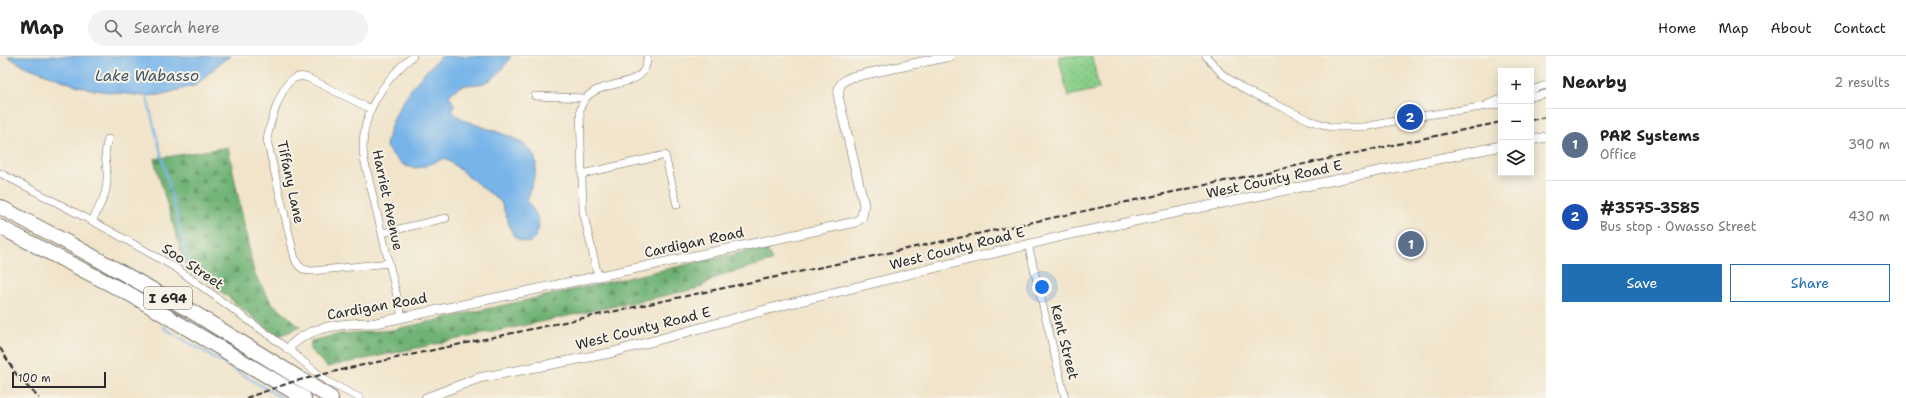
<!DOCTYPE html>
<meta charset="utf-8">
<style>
body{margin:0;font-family:"Shantell Sans",sans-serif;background:#f2f2f2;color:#222}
.controls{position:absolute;right:12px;top:12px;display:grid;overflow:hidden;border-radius:0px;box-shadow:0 2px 10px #0003}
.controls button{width:36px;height:36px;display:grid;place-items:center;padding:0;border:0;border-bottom:1px solid #e0e0e0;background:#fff;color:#222;font:20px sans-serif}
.scale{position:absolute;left:12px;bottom:10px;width:94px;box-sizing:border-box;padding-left:4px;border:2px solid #2b2b2b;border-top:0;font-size:11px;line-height:14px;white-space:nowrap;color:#2b2b2b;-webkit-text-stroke:3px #f7f3e8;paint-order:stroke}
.you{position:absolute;left:1042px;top:231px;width:14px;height:14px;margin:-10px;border:3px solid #fff;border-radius:50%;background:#1a73e8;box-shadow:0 0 0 6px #1a73e833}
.badge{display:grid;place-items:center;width:26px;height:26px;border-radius:50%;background:#1f6fb2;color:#fff;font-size:13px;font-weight:700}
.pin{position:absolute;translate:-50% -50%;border:2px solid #fff;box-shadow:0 1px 4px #0006}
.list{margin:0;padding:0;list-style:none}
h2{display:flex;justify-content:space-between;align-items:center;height:52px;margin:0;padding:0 16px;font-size:17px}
h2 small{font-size:13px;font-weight:400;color:#767676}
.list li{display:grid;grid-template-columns:26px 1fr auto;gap:12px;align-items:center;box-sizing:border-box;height:72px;padding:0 16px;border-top:1px solid #e0e0e0}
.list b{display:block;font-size:15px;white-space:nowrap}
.list p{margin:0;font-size:13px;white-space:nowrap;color:#767676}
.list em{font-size:13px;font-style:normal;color:#767676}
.actions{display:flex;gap:8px;padding:12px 16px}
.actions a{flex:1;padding:9px 0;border:1px solid #1f6fb2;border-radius:0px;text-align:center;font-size:14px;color:#1f6fb2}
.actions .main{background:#1f6fb2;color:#fff}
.icon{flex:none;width:22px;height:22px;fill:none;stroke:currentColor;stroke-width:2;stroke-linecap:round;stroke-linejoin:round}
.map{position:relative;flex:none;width:1546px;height:342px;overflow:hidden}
header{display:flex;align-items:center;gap:24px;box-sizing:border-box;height:56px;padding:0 20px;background:#fff;border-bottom:1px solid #e0e0e0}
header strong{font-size:19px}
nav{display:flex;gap:22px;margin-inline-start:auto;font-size:14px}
.search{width:280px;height:36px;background:#f2f2f2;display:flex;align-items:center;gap:10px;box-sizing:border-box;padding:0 14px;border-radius:22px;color:#767676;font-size:15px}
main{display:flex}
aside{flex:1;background:#fff}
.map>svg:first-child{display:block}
.forest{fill:url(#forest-firs);stroke:#4c6e50}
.park{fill:url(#park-dots);stroke:#5a7d5a}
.water{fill:#76b4e9;stroke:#50708a}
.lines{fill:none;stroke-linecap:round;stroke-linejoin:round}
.stream{stroke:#76b4e9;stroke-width:2}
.minor-casing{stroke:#706c63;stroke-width:8}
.tertiary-casing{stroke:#706c63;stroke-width:10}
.motorway-casing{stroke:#706c63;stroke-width:16}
.minor{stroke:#fff;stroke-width:7}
.tertiary{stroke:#fff;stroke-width:9}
.motorway{stroke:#fff;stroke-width:14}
.rail{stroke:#2b2b2b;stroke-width:2;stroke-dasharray:6 3;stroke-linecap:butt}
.labels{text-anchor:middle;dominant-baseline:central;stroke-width:4;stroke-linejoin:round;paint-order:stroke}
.shield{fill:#f7f3e8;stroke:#686764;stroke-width:1}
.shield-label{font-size:13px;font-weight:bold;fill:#2b2b2b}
.street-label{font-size:14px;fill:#2b2b2b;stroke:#f7f3e8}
.water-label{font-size:15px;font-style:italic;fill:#425464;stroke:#f7f3e8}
</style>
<header>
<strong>Map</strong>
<div class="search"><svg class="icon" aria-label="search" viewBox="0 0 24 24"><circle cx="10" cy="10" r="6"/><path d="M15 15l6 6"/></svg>Search here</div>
<nav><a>Home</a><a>Map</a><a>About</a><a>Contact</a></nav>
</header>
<main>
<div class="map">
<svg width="1546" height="342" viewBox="0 0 1546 342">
<defs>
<pattern id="forest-firs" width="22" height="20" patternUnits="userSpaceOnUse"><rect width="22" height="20" fill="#6eb275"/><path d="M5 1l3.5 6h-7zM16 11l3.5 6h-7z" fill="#5b9160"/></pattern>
<pattern id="park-dots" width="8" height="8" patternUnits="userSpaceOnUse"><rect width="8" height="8" fill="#89cf89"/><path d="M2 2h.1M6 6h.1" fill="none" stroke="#76b276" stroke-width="1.8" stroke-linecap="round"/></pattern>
</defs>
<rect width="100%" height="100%" fill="#f7f3e8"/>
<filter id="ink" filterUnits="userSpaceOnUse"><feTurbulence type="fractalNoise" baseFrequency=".025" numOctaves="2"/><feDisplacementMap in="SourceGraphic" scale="8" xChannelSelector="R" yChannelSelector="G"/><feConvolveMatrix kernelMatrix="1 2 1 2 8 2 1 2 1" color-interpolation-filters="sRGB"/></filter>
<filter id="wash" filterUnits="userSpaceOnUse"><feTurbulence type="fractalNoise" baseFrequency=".012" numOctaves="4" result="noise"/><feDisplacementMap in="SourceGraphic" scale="16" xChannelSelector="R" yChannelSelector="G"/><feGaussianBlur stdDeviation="0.9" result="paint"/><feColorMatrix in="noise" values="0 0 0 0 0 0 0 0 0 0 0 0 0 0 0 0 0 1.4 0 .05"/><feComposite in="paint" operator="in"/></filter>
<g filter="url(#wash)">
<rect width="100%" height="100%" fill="#f1e4ca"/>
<!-- forest -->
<path class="forest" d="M228,91l26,126 17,29 29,25 -22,10 -94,-75 -30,-103z
M766,191l6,14 -50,14 -26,14 -369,78 -17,-17 1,-9 29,-7 52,-4z"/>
<!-- park -->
<path class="park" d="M1060,0h32l7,33 -31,7 -8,-33z"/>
<!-- water -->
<path class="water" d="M7,0h223l-9,6 -25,23 -36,10 -17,1 -49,-6 -19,-5 -53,-20z
M442,0h69c-6,9 -12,20 -23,25 -17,8 -23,-3 -39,15l6,10 -5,2c11,22 83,22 86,55 1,8 -7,30 -9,39 12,13 18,28 2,41l-10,-3 -6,-5 -12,-33 -56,-44c-30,12 -36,18 -59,-11 5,-37 29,-67 56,-91z"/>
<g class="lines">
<!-- stream -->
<path class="stream" d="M146,38l41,163 8,11 -3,7
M165,270l-1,2 118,70"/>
</g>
</g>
<g filter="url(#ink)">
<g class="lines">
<defs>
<path id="minor" d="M1206,0l16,18 23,16 64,30 22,7h33l57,-11 80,-12
M1531,34l15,-5
M535,40l50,2
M1531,41l15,-3
M1488,48l13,-5
M371,53l-63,-31c-5,-2 -10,-2 -15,1 -12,6 -24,47 -26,61l28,119c3,8 8,12 17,12l77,-8
M0,117l107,56 69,39 112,81 40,33 32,16
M582,118l83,-19 12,50
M92,165c7,-14 15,-26 15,-41 1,-18 -5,-22 1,-41
M382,177l64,-15
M1028,188l37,154
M598,220l-15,-65 -3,-101c9,-38 69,-14 67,-54
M402,261l-38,-158c-6,-41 18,-78 49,-103"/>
<path id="tertiary" d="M1531,84l15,-3
M288,293c20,-24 58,-26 88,-26l480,-101 6,-5 2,-12 -25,-105c-2,-12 1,-19 13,-23l98,-21
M426,342l53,-20 131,-25 170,-47 291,-72 430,-88"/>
<path id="motorway" d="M0,151l74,39 117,65 140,87
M0,171l133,69 171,102"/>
</defs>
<!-- minor casing -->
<use href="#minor" class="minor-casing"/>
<!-- tertiary casing -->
<use href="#tertiary" class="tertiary-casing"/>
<!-- motorway casing -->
<use href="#motorway" class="motorway-casing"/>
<!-- minor -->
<use href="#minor" class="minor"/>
<!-- tertiary -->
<use href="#tertiary" class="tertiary"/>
<!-- motorway -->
<use href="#motorway" class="motorway"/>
<!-- rail -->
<path class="rail" d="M1531,64l15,-3
M0,292l18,29 21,21
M246,342l46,-16 57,-14 1152,-246"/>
</g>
</g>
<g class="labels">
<!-- shield labels -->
<rect class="shield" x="144" y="231" width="48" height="22" rx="3"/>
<g class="shield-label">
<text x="168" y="242">I 694</text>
</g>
<!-- street labels -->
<g class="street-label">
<text transform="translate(1274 123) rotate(-12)">West County Road E</text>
<text transform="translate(291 126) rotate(78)">Tiffany Lane</text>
<text transform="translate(388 144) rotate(78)">Harriet Avenue</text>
<text transform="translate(694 186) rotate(-12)">Cardigan Road</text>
<text transform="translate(957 192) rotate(-14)">West County Road E</text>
<text transform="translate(193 210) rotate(34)">Soo Street</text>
<text transform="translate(377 250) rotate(-10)">Cardigan Road</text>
<text transform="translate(643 272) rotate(-14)">West County Road E</text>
<text transform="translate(1065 286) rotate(76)">Kent Street</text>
</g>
<!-- water labels -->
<g class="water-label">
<text x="147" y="20">Lake Wabasso</text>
</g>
</g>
</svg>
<div class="controls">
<button>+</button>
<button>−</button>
<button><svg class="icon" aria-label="layers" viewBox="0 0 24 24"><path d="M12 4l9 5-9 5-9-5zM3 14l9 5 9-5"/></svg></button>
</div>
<div class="scale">100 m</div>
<div class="you"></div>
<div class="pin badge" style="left:1411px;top:188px;background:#5c6f8a">1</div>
<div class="pin badge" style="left:1410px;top:61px;background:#1a4fb4">2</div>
</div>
<aside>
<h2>Nearby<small>2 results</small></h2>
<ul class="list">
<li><span class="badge" style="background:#5c6f8a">1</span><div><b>PAR Systems</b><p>Office</p></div><em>390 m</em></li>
<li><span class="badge" style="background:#1a4fb4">2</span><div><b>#3575-3585</b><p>Bus stop · Owasso Street</p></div><em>430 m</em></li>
</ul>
<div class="actions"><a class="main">Save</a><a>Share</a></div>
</aside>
</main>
